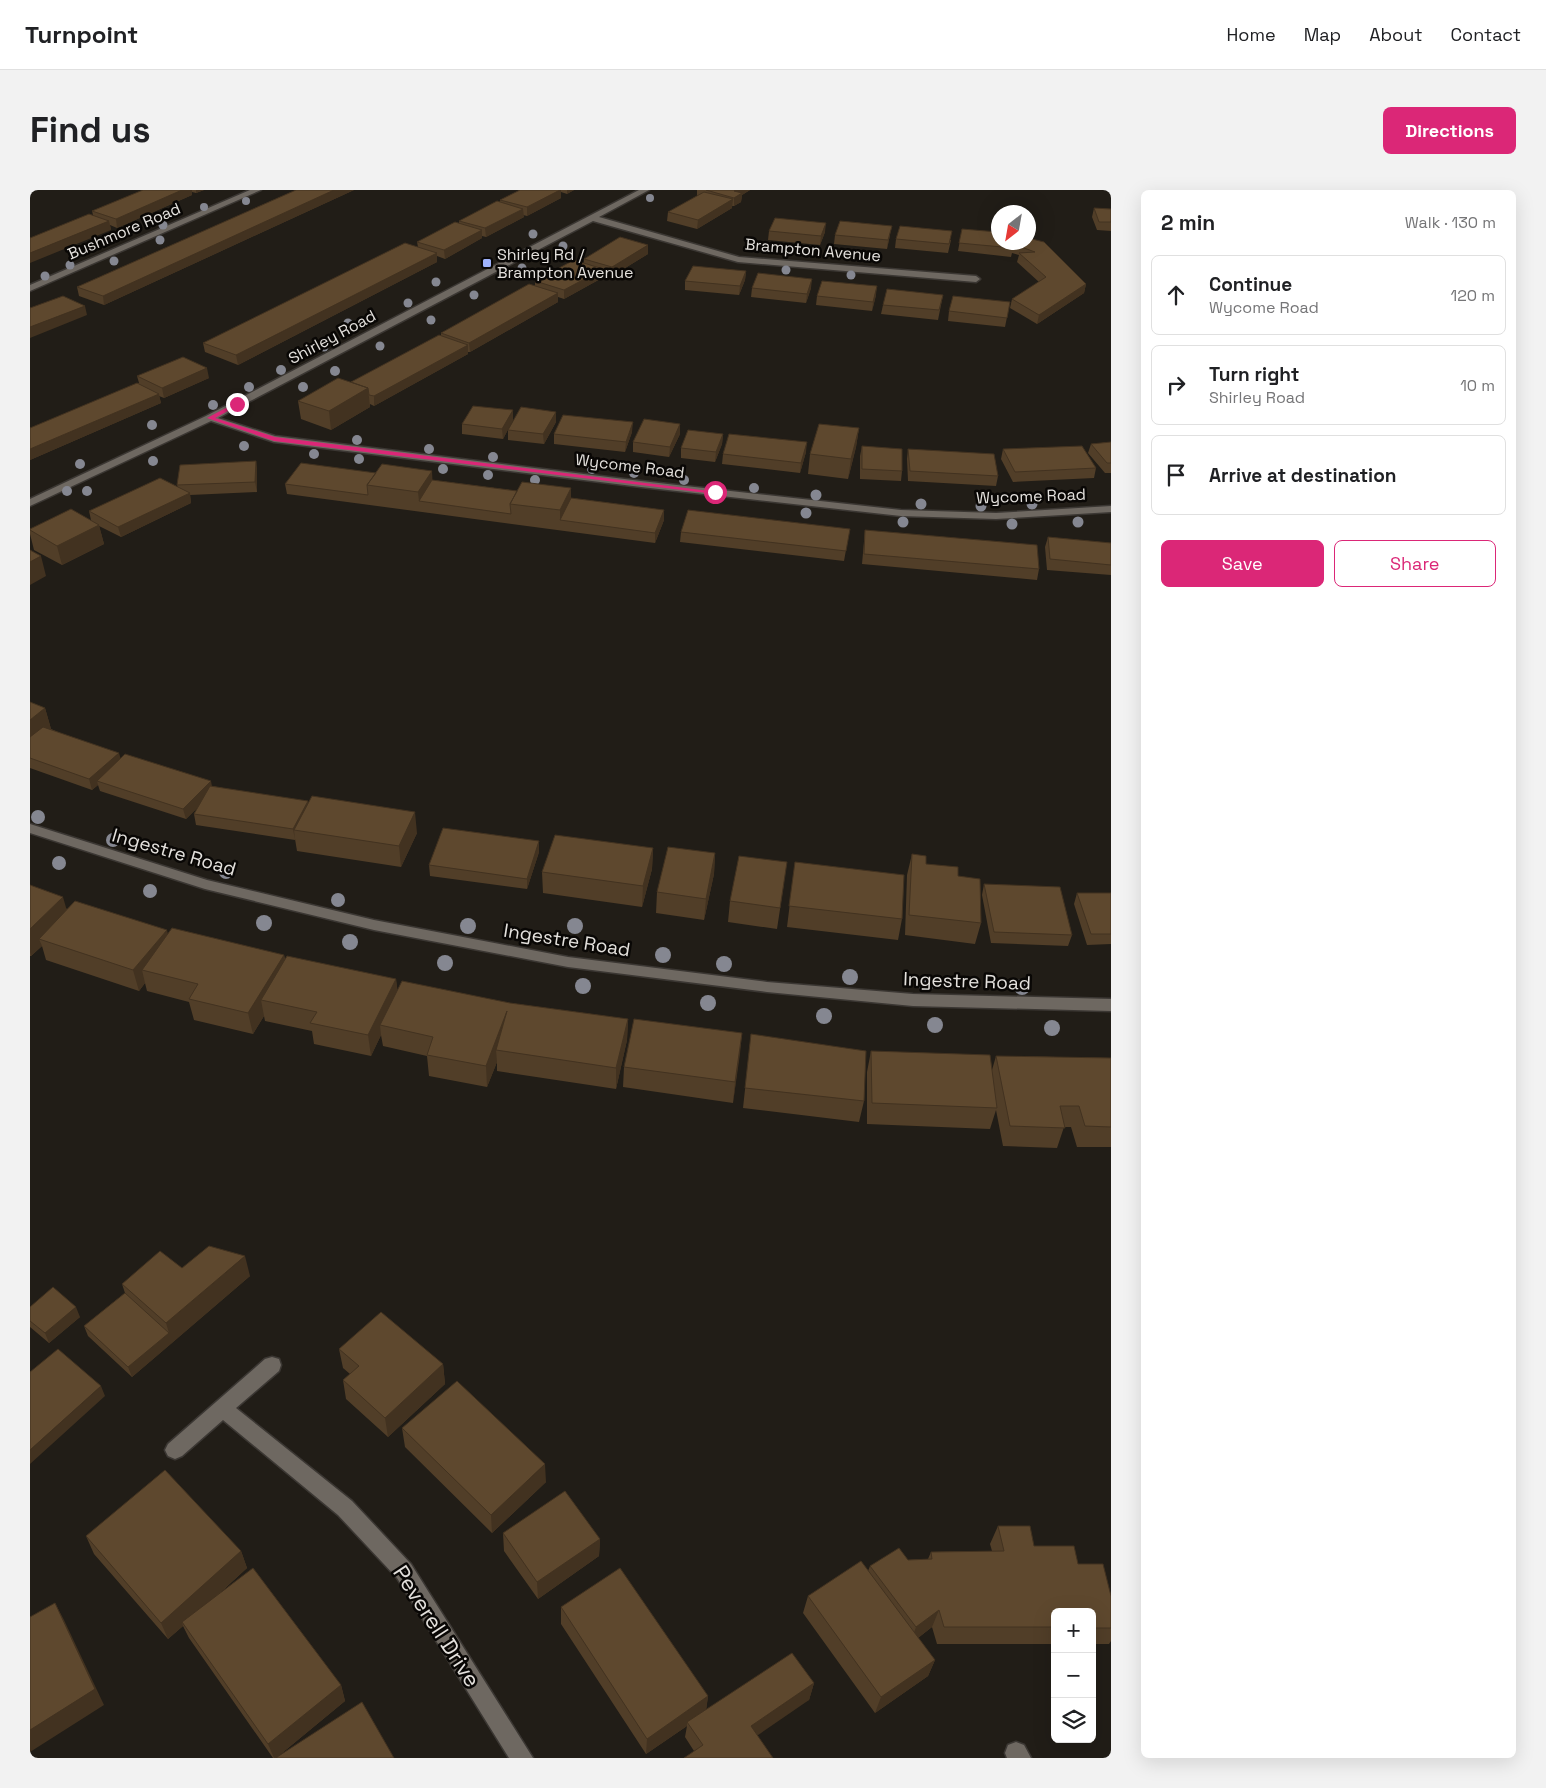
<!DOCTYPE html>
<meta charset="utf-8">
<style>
body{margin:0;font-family:"Space Grotesk",sans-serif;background:#f2f2f2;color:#202124}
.controls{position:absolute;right:15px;bottom:15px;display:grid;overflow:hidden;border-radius:8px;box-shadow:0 5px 20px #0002}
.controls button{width:45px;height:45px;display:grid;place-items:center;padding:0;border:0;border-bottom:1px solid #e0e0e0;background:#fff;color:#202124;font:25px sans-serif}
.compass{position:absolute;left:961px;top:15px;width:45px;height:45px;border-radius:50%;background:#fff;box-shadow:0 5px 20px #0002;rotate:211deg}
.stop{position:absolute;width:15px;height:15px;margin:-11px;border:4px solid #db2777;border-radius:50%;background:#fff}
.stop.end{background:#db2777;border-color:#fff;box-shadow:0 1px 5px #0008}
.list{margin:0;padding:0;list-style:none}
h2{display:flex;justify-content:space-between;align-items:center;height:65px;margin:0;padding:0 20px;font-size:21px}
h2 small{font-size:16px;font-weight:400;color:#757577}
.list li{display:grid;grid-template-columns:32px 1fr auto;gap:15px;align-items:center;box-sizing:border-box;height:80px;margin:0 10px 10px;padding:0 10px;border:1px solid #e0e0e0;border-radius:8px}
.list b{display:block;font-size:19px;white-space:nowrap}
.list p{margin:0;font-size:16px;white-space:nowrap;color:#757577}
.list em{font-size:16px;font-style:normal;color:#757577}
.actions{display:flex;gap:10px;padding:15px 20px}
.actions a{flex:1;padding:11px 0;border:1px solid #db2777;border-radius:8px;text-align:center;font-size:18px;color:#db2777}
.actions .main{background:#db2777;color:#fff}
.icon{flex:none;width:28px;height:28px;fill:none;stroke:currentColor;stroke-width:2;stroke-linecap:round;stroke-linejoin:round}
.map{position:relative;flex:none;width:1081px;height:1568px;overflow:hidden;border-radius:8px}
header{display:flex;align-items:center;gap:30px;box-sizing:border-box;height:70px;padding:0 25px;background:#fff;border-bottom:1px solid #e0e0e0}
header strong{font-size:24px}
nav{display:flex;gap:28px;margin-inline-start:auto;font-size:18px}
.intro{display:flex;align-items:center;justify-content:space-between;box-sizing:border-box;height:120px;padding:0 30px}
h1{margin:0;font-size:35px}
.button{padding:12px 22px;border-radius:8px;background:#db2777;color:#fff;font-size:18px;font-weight:700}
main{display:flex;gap:30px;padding:0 30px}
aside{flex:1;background:#fff;border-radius:8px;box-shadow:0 5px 20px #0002}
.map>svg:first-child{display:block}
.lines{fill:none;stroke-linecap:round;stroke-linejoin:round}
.minor-casing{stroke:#3b3733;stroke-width:3}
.minor{fill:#6e6861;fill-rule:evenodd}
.tree{fill:#858791}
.wall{fill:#513e28}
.shaded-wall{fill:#423220}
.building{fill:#5e482e;stroke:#423220}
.route{fill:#db2777}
.poi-dot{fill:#9fb3fd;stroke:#090705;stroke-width:2}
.labels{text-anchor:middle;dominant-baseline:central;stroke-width:5;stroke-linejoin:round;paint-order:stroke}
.far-street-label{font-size:16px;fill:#e4e1dd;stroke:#090705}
.far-poi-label{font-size:16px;fill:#e4e1dd;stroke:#090705;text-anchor:start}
.street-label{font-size:19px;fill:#e4e1dd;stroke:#090705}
.near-street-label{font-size:22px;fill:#e4e1dd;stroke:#090705}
</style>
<header>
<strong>Turnpoint</strong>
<nav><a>Home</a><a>Map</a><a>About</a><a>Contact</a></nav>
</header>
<div class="intro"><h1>Find us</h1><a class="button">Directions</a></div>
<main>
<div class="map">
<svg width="1081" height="1568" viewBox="0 0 1081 1568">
<rect width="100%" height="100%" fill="#211d17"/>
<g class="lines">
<defs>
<path id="minor" d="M220,0h11l-231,101v-6z
M609,0h10l-50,27 140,40 237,19 4,3 -4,3 -238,-20 -145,-41 -375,197 57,18 366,45 260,29 95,3 115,-7v6l-115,7 -95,-3 -260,-29 -367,-45 -63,-21 -181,85v-7l176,-83z
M0,634l177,56 167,40 194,37 199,25 146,12 198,5v12l-198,-5 -146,-14 -199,-25 -194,-37 -169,-41 -175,-56z
M242,1167l7,2 2,6 -2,6 -43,37 116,93 59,63 122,194h-24l-112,-180 -59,-63 -115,-95 -41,36 -7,3 -7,-3 -3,-6 3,-6 97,-85z
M986,1552l8,3 7,13h-24l-2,-5 3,-8z"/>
</defs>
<!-- minor casing -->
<use href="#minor" class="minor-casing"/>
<!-- minor -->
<use href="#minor" class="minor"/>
</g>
<!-- trees -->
<g class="tree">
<circle cx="620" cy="8" r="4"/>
<circle cx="216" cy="11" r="4"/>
<circle cx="174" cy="17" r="4"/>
<circle cx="133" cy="35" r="4.5"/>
<circle cx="503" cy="44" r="4.5"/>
<circle cx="130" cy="50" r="4.5"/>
<circle cx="533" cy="56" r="4.5"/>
<circle cx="84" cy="71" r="4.5"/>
<circle cx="40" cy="75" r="4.5"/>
<circle cx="492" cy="78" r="4.5"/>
<circle cx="756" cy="80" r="4.5"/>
<circle cx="821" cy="85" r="4.5"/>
<circle cx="15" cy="86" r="4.5"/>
<circle cx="406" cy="92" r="4.5"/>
<circle cx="444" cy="105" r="4.5"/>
<circle cx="378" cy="113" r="4.5"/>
<circle cx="401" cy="130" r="4.5"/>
<circle cx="318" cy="133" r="4.5"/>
<circle cx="350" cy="156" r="4.5"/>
<circle cx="294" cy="157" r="4.5"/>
<circle cx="251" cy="180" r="5"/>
<circle cx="305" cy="181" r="5"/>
<circle cx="219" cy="197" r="5"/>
<circle cx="273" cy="197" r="5"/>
<circle cx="183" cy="215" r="5"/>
<circle cx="122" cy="235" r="5"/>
<circle cx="327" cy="250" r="5"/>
<circle cx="214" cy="256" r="5"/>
<circle cx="399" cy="259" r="5"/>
<circle cx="284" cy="264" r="5"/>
<circle cx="463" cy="267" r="5"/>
<circle cx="329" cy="269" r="5"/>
<circle cx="123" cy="271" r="5"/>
<circle cx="50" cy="274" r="5"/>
<circle cx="413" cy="279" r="5"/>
<circle cx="562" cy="279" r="5"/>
<circle cx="604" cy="283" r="5"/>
<circle cx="458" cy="285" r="5"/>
<circle cx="505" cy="290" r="5"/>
<circle cx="654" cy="290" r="5"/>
<circle cx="724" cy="298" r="5"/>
<circle cx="37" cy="301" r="5"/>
<circle cx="57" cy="301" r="5"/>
<circle cx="786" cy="305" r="5.5"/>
<circle cx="891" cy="314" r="5.5"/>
<circle cx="1002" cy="314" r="5.5"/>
<circle cx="951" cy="316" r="5.5"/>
<circle cx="776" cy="323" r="5.5"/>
<circle cx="873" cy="332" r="5.5"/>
<circle cx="1048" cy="332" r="5.5"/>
<circle cx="982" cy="334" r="5.5"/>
<circle cx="8" cy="627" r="7"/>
<circle cx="83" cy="650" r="7"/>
<circle cx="29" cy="673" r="7"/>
<circle cx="196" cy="682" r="7"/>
<circle cx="120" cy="701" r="7"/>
<circle cx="308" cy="710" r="7"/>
<circle cx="234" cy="733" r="8"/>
<circle cx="438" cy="736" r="8"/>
<circle cx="545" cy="736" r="8"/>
<circle cx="320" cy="752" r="8"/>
<circle cx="633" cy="765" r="8"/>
<circle cx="415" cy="773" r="8"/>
<circle cx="694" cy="774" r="8"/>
<circle cx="820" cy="787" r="8"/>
<circle cx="896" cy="794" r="8"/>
<circle cx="553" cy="796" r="8"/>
<circle cx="992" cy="797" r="8"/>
<circle cx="678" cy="813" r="8"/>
<circle cx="794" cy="826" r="8"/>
<circle cx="905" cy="835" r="8"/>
<circle cx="1022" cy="838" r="8"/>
</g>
<!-- wall -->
<path class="wall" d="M113,0h61l-8,3 -4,-1v3l-75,33 -7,-3 1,5 -18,-15 -1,-4z
M266,0h58l-250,115 -25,-9 -2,-9z
M490,0h54l-7,4 -6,-2v6l-34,18 -4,-1 1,2 -38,20 -4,-1v2l-37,21 -8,-3v6l-199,103 -33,-13 -2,-9 215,-96 -1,-5 42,-19v-2l41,-19v-2z
M667,0h53l-8,5 -1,7 -7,4h-2v2l-35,21 -30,-8 1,-9 29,-16z
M1064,18l17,1v22l-14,-1 -5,-13z
M932,39l66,13 58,42 -2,9 -47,31 -27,-16 2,-9 27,-17 -22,-20 2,-7 -7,-2 -1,4 -53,-6z
M739,41l56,1 -5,13 -52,-5z
M805,45h55l-3,14 -53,-5z
M866,49l55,1 -3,13 -53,-5z
M618,64l-36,22 -9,-3 -1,5 -38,21 -6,-2v5l-88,50h-2v2l-94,52 -4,-2v3l-39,23 -30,-11 -3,-18 53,-19 90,-47v-2l94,-47v-5l49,-18v-4z
M716,81l-1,9 -6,15 -54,-5v-9z
M722,98h59l-5,15 -55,-6z
M846,105l-4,16 -56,-6 1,-9z
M913,105l-5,25 -57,-6 2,-9z
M980,112l-5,25 -57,-6 1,-10z
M107,186l72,2 -45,20 -5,-2 2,7 -131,57v-32l109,-45z
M483,230l-10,19 -41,-5v-10z
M526,232l-12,22 -36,-4v-10z
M829,238l-3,19 -8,32 -40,-5 2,-20z
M602,242l-7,20 -71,-8v-10z
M650,244l-11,23 -36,-5v-10z
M693,244l-1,10 -7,18 -34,-4v-10z
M1081,252v31h-6l-17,-20 3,-9z
M832,256l40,25 -1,10 -41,-2v-23z
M878,259l90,27 -2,10 -88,-5 -1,-22z
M973,259l93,19 -2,10 -81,4 -12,-23z
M776,262l-6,21 -78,-9 1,-10z
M226,271l1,10v21l-67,3 1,8 -70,34 -22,-11 5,18 -42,21 -28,-15 -4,-16v-5l61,-9 -2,-9 89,-24 -1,-2z
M402,281v9l85,11 54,-3v10l93,12v10l-9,23 -368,-49 -2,-10 91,-11z
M835,340l174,39 -2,11 -175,-16z
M651,342l167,7 -4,22 -164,-19z
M1018,347l63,6v32l-64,-5 -2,-23z
M0,512l15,6 6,21 69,30 92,27 97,17 108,30 -16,34 -104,-16 -2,-12v1l-99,-15 -2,-11 4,-7 -12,12 -86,-28 -2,-6 -6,5 -62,-22z
M623,658l-1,21 -10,38 -99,-14 -1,-21z
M509,662l-12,37 -97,-13 -1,-11z
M685,663l-1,21 -10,46 -48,-7 1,-21z
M882,664l14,10 32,12 23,47 -6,21 -70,-9 2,-60z
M765,672l107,57 -4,21 -111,-13z
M754,693l-7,46 -49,-7 2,-21z
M954,694l88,51 -4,11 -77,-3 -9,-48z
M0,695l37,24 101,25 116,21 1,4 111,20 1,11 113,13 118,16 -1,21 -11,49 -119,-18v-9l-10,25 -58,-11 -2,-20 -44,-10 -2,-11 -10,21 -57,-12 -2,-13 -47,-10 -1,-5 -11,18 -59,-14 -5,-18 -42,-11 -2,-8 -6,8 -93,-31 -4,-14 -11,10h-1z
M1047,703h34v51l-24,1 -13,-41z
M712,843l-9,70 -110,-16 1,-20z
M721,844l113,67 -5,21 -116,-14z
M841,861l121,19 4,-14 115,2v89h-34l-6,-20h-7l-7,21 -54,-2 -7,-36 -6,19 -123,-5v-52z
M152,1078l68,8 -118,101 -44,-41 -4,-10 41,-33 -3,-9z
M0,1117l50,10 -31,26 -19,-16z
M309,1159l104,15 2,20 -57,53 -42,-38 -3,-19 7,-6 -7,-6z
M372,1238l144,54 -54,51 -87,-86z
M968,1336l36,20 44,18 33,32v45l-2,3h-17v-32h-37v32h-118l-5,-17 -14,11 17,22 -7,16 -53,37 -72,-100 5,-17 60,-25 2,-5 38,-6 20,-1 3,-7 61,-1 -2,-7z
M473,1343l97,6 -1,17 -61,43 -34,-48z
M56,1346l155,15 6,17 -26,24 120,93 4,16 -69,57h-3l-84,-120 -6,-12 -15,13 -74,-85z
M531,1417l147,89 -2,14 108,-27 -5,17 -115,51 -9,-14 2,-11 -41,28 -85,-130z"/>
<!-- shaded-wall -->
<path class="shaded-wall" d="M152,0h10v5l-75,33 -1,-9z
M166,0h8l-8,3z
M304,0h20l-250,115 -1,-9z
M530,0h1v8l-34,18v-9z
M537,0h7l-7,4z
M706,0h14l-8,5 -1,7 -7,4v-15z
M703,9l-1,9 -35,21 1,-9z
M493,19l1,8 -38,20 -1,-9z
M79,31l2,9 -81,33v-10z
M796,33l-1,9 -5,13 1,-9z
M862,36l-2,9 -3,14 1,-9z
M452,40v8l-37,21 -1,-9z
M618,55v9l-36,22v-9z
M407,63v9l-199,103 -2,-10z
M573,79l-1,9 -38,21v-9z
M716,81l-1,9 -6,15 1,-9z
M782,89l-1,9 -5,15 1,-9z
M1056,94l-2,9 -47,31 2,-9z
M847,96l-1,9 -4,16 1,-9z
M528,103v9l-88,50 -1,-9z
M55,116l2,9 -57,23v-11z
M438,155v9l-94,52v-10z
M177,178l2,10 -45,20 -2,-10z
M338,198l2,19 -39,23 -2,-19z
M129,204l2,9 -131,57v-11z
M483,220v10l-10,19 -1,-10z
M526,222v10l-12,22 -1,-10z
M603,232l-1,10 -7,20 1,-10z
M650,234v10l-11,23 1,-10z
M829,238l-3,19 -8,32 3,-20z
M693,244l-1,10 -7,18 1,-10z
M777,252l-1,10 -6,21 1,-10z
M226,271l1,10v21l-2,-10z
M402,281l1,19 -14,11 -1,-9z
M541,298v20l-11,12v-10z
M160,303l1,10 -70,34 -3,-10z
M634,320v10l-9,23v-10z
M69,335l5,19 -42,21 -5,-19z
M11,366l5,20 -16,9v-23z
M15,518l6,21 -21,16v-25z
M89,563l3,10 -25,18 1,4 -6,5 -3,-11z
M181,591l2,11 -27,27 -3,-10z
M278,611l2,11 -16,18 1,10 -2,-11z
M385,622l2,21 -16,34 -2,-21z
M509,651v11l-12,37v-10z
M623,658l-1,21 -10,38 1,-21z
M685,663l-1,21 -10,46 2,-21z
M33,707l6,21 -30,21 3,7 -11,10 -1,-4v-23z
M137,740l5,21 -30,19 3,13 -6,8 -6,-21z
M254,765l4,21 -27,24 3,16 -11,18 -5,-21z
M366,789l3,21 -19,25 1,10 -10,21 -3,-21z
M477,821l-11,39 1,12 -10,25 -1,-21z
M598,829l-1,21 -11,49v-21z
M712,843l-2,21 -7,49 2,-21z
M215,1066l5,20 -78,67 -6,-20z
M46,1117l4,10 -31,26 -4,-10z
M139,1143l3,10 -40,34 -4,-10z
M413,1174l2,20 -57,53 -3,-19z
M71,1196l4,10 -75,68v-14z
M515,1274l1,18 -54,51 -1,-18z
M570,1349l-1,17 -61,43 -1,-17z
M211,1361l6,17 -63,57 -2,-3 1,4 -15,13 -7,-16z
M25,1413l9,17 40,85 -74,47v-22z
M909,1420l-7,17 -22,17 6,-17z
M905,1470l-7,16 -53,37 6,-16z
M784,1493l-5,17 -61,42 3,-16z
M311,1495l4,16 -69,57h-2l-6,-14z
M678,1506l-2,16 -19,10v4l-41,28 1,-15z"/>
<!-- building -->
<path class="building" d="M113,0h39l-66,29 -24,-8z
M266,0h38l-231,106 -26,-9z
M490,0h40l-33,17 -27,-7z
M676,0h30l-2,1 8,2 -8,5z
M674,2l29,7 -35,21 -30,-8z
M467,11l26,8 -38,19 -26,-7z
M1064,18l17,1v13h-12z
M59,24l20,7 -79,32v-15z
M745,28l51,5 -5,13 -52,-5z
M810,31l52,5 -4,14 -53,-5z
M425,32l27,8 -38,20 -27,-8z
M870,36l52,5 -3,13 -53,-5z
M932,39l36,3v10h30v-4l16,4 42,42 -47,31 -27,-16 34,-22 -27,-24 16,-1 -22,-8v4l-54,-5z
M590,47l28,8 -36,22 -28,-8z
M375,53l32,10 -201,102 -33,-12z
M544,70l29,9 -39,21 -29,-9z
M663,76l53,5 -6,15 -55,-5z
M728,83l54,6 -5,15 -55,-6z
M792,91l55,5 -4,16 -56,-6z
M499,94l29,9 -89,50 -28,-10z
M857,99l56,6 -4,15 -56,-5z
M33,106l22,10 -55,21v-19z
M923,106l57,6 -3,16 -58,-7z
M409,145l29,10 -94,51 -5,-1 -1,-7 -17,-6z
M153,167l24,11 -45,20 -25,-12z
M308,188l30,10 -39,23 -31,-10z
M107,193l22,11 -129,55v-21z
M443,216l40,4 -11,19 -40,-5z
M491,217l35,5 -13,22 -35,-4z
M533,225l70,7 -7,20 -72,-8z
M614,229l36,5 -10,23 -37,-5z
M789,234l40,4 -8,31 -41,-5z
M658,240l35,4 -7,18 -35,-4z
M699,244l78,8 -6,21 -78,-9z
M1081,252v21h-4l-16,-19z
M832,256l40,3v22l-40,-2z
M1052,256l14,22 -81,4 -12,-23z
M878,259l86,5 4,22 -88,-5z
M226,271l-1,21 -78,3 3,-20z
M271,273l75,10 -9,12 1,10 -83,-11z
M352,274l50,7 -14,21 -51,-7z
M130,288l30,15 -72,34 -29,-16z
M402,290l85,11 -7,13 1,10 -92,-13z
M492,292l49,6 -11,22 -50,-6z
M541,308l93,12 -9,23 -95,-13z
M41,319l28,16 -42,21 -27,-16v-1z
M658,320l162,19 -4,22 -165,-19z
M835,340l172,15 2,24 -175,-15z
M1018,347l63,6v22l-61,-6z
M0,360l11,6 -11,6z
M0,512l15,6 -15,12z
M13,537l76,26 -30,26 -59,-21v-21z
M95,564l86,27 -28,28 -86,-28z
M180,596l98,15 -15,28 -99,-15z
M282,606l103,16 -16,34 -105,-16z
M413,638l96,13 -12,38 -98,-14z
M525,645l98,13 -10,38 -101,-14z
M638,657l47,6 -9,46 -49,-7z
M882,664l14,2v8l32,3v9l22,3 1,44 -72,-8z
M709,666l48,6 -7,46 -50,-7z
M765,672l109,13 -2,44 -113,-13z
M954,694l76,3 12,48 -78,-3z
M0,695l33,12 -33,32z
M1047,703h34v41h-20z
M45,711l92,29 -34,40 -94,-31z
M142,738l112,27 -36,58 -59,-14 9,-15 -56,-14z
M257,766l109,23 -28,56 -58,-12 7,-11 -56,-12z
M372,791l108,22 118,16 -12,49 -120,-18 11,-39 -21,55 -59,-11 6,-18 -53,-12z
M604,829l108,14 -7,49 -111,-15z
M721,844l115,17 -2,50 -119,-13z
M841,861l119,4 7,53 -125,-5z
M966,866l115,2v69l-26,-1 -6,-20h-19l5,22 -55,-2z
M179,1056l36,10 -79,67 -44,-39 38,-33 22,17z
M23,1097l23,20 -31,26 -15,-12v-14z
M95,1103l44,40 -41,34 -44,-41z
M351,1122l62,52 -58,54 -42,-38 16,-14 -20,-17z
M28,1159l43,37 -71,64v-78z
M427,1191l88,83 -54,51 -89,-87z
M135,1280l76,81 -80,72 -75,-87z
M535,1301l35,48 -63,43 -34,-49z
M968,1336h32l4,20h40l4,18h25l8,32v32h-19v-16h-37v15h-111l-5,-17 -23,17 -46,-61 29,-18 9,12 24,-1 -1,-7 73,-1z
M831,1371l74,99 -54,37 -73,-101z
M223,1378l88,117 -73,59 -86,-122z
M590,1378l88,128 -61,43 -86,-132z
M25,1413l40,86 -65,41v-113z
M762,1463l22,30 -63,43 22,32h-89l19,-13 -16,-23z
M332,1512l32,56h-117v-1z"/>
<!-- route -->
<path class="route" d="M207,212l2,3 -24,13 60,19 443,55 -3,2 -441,-53 -67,-23z"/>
<!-- markers -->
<rect class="poi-dot" x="452" y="68" width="10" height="10" rx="2.5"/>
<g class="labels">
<!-- far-street labels -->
<g class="far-street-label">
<text transform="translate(94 41) rotate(-23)">Bushmore Road</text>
<text transform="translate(783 60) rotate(5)">Brampton Avenue</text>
<text transform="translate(302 147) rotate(-28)">Shirley Road</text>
<text transform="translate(600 276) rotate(7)">Wycome Road</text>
<text transform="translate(1001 306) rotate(-2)">Wycome Road</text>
</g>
<!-- far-poi labels -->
<g class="far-poi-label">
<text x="467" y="64">Shirley Rd /<tspan x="467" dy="18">Brampton Avenue</tspan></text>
</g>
<!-- street labels -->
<g class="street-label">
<text transform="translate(144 662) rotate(16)">Ingestre Road</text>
<text transform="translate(537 750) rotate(9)">Ingestre Road</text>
<text transform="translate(937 791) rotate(2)">Ingestre Road</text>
</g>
<!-- near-street labels -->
<g class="near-street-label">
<text transform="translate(407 1436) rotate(57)">Peverell Drive</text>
</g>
</g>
</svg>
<div class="controls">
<button>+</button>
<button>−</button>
<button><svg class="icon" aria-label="layers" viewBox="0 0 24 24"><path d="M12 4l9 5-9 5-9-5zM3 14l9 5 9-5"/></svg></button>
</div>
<svg class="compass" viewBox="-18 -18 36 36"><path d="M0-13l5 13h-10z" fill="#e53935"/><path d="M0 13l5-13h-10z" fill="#757577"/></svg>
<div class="stop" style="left:685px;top:302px"></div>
<div class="stop end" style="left:207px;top:214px"></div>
</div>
<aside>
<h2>2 min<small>Walk · 130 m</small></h2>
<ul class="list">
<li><svg class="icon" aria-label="ahead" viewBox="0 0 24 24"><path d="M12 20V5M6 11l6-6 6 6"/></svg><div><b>Continue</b><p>Wycome Road</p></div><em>120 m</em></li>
<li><svg class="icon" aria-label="right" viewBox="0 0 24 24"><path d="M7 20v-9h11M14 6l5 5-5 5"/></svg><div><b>Turn right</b><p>Shirley Road</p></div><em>10 m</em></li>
<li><svg class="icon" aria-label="arrive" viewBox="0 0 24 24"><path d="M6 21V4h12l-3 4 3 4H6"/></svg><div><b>Arrive at destination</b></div></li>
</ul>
<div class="actions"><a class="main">Save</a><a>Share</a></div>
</aside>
</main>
